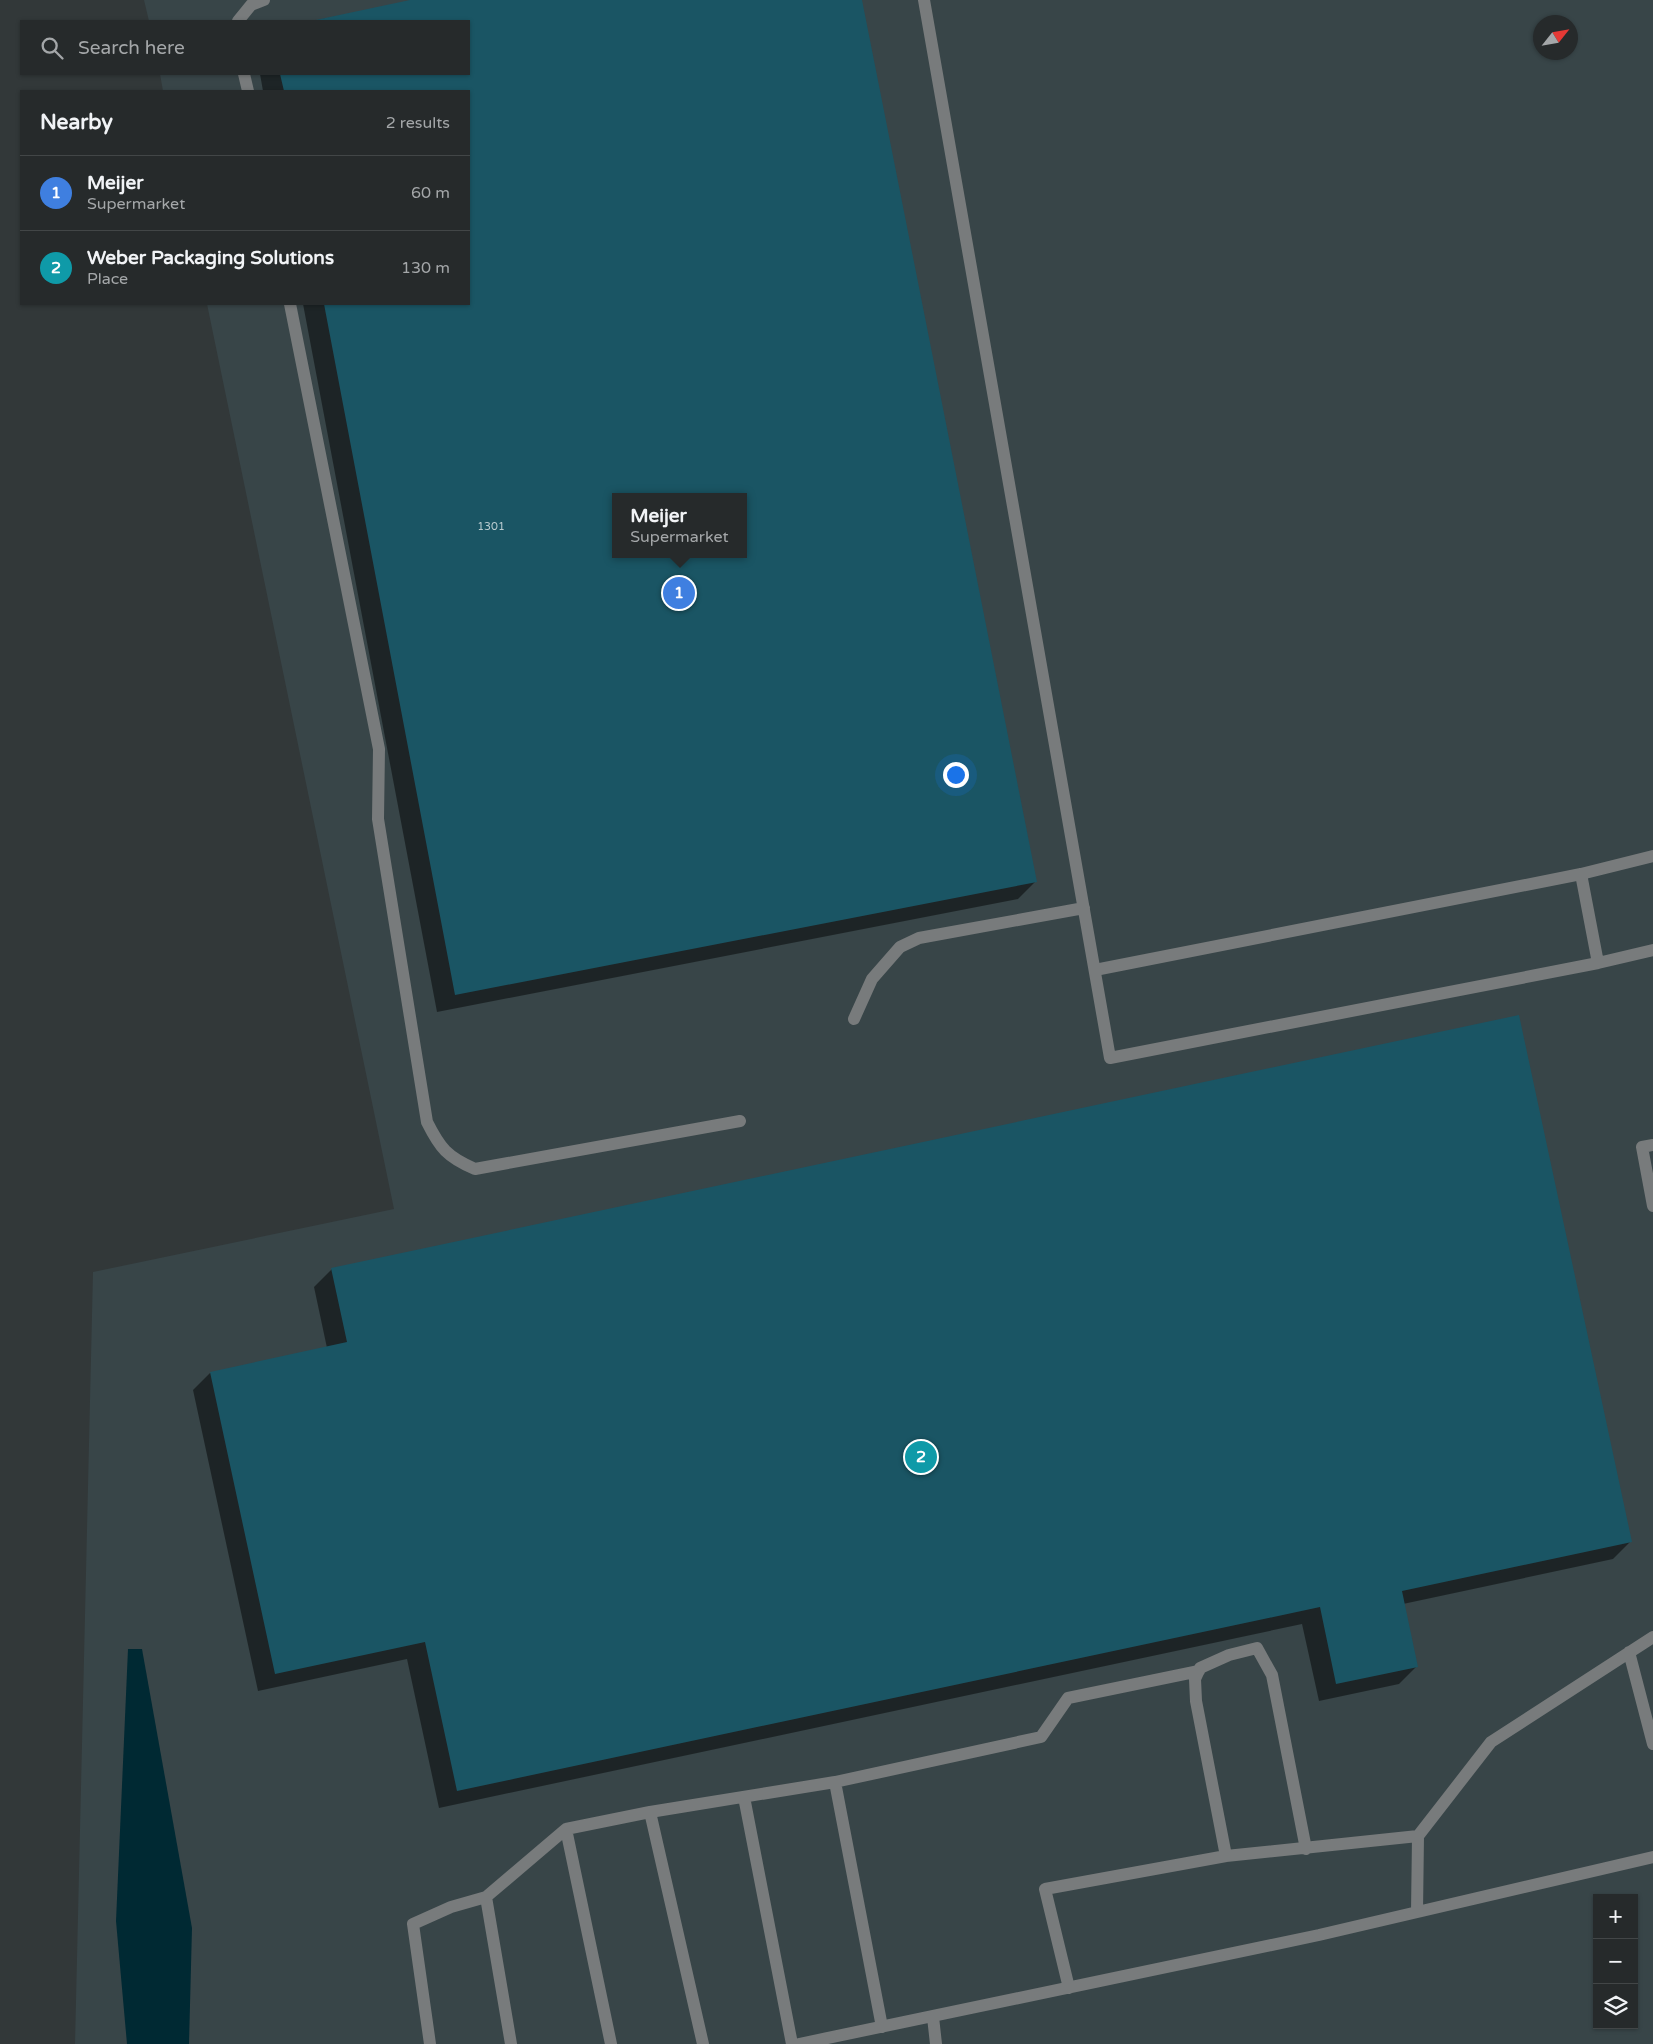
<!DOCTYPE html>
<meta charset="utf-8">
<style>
body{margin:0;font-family:"Varela Round",sans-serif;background:#323637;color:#f1f3f6}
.controls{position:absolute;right:15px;bottom:15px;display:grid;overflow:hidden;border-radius:0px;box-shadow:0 1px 4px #0004}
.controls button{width:45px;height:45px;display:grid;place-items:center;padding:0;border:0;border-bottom:1px solid #424647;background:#262a2b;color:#f1f3f6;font:25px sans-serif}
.compass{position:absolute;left:1533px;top:15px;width:45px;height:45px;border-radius:50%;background:#262a2b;box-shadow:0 1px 4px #0004;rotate:59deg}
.you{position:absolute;left:955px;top:774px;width:18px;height:18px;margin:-12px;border:4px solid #fff;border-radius:50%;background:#1a73e8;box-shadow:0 0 0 8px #1a73e833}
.badge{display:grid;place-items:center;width:32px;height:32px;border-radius:50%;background:#8abfa5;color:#fff;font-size:16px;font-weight:700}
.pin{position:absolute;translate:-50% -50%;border:2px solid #fff;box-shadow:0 1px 5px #0006}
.popup{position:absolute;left:612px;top:493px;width:135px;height:65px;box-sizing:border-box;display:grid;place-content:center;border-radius:0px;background:#262a2b;filter:drop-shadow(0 1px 4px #0005);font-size:16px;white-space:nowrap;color:#a4a7a9}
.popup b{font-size:19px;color:#f1f3f6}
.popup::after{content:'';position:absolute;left:50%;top:100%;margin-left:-10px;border:10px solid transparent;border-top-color:#262a2b}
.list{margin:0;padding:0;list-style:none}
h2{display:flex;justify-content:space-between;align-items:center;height:65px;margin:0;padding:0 20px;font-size:21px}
h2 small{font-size:16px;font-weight:400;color:#a4a7a9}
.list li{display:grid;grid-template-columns:32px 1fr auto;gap:15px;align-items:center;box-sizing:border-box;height:75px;padding:0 20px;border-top:1px solid #424647}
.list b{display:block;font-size:19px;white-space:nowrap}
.list p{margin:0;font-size:16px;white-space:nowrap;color:#a4a7a9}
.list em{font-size:16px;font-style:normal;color:#a4a7a9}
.icon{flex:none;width:28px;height:28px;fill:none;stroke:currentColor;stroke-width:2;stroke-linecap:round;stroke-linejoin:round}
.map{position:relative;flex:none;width:1653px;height:2044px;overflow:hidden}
.search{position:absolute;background:#262a2b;box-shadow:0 1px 4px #0004;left:20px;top:20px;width:450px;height:55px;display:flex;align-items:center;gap:12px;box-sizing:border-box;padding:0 18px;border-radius:0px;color:#a4a7a9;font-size:19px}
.panel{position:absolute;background:#262a2b;box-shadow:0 1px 4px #0004;left:20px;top:90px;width:450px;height:215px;border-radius:0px}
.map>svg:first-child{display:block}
.built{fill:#384548;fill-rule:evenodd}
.water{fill:#002933}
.shadow{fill:#0007;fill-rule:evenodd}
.building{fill:#1a5564;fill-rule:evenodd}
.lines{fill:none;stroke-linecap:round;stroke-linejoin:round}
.minor{stroke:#787b7c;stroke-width:12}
.labels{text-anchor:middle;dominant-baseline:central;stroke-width:4;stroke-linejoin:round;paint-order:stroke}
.number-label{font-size:11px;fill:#baccd0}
</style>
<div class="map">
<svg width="1653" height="2044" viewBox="0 0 1653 2044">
<rect width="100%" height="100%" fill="#323839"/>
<!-- built -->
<path class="built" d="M144,0h1509v2044h-1578l18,-772 301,-63 -187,-905h262v-213h-306l-3,-17h309v-53h-320zM1540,22h30v30h-30zM615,497h128v57h-128zM1597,1898h37v127h-37z"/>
<!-- water -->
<path class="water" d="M128,1649h14l50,279 -3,116h-62l-11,-123z"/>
<!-- shadow -->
<path class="shadow" d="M416,0h445l175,881 -18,18 -581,113 -134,-708h166v-213h-206l-3,-17h209v-53h-156zM615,497h128v57h-128z
M332,1269l1299,272 -18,18 -210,45 14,62 -18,18 -80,17 -17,-77 -863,184 -32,-149 -149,32 -65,-301 17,-17 117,-25 -13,-61z"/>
<!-- building -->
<path class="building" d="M410,0h452l175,882 -582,113 -131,-691h145v-213h-185l-4,-17h189v-53h-158zM615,497h128v57h-128z
M1519,1015l113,527 -230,49 16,76 -82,17 -16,-77 -863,184 -32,-149 -150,32 -65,-302 137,-30 -16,-74z"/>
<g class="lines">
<!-- minor -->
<path class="minor" d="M924,0l186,1058 488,-95 55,-13
M238,21l13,-16 13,-5
M244,74l4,17
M290,304l89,445 -1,70 49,303c13,26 20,35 48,47l265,-48
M1581,874l17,89
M1095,970l486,-96 72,-18
M854,1019l18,-40 28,-32 19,-9 165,-30
M1653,1145l-11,2 11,59
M1629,1652l24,92
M835,1782l47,245
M744,1797l48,247
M650,1812l53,232
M1226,1856l-30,-155 -1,-22 5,-11 29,-13 28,-7 15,27 34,174
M486,1897l80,-68
M1417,1912l1,-76 73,-94 162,-105
M1069,1988l-24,-99 181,-33 192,-20
M933,2017l3,27
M430,2044l-17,-120 38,-17 35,-10 25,147
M611,2044l-45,-215 84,-17 185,-30 206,-45 27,-39 131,-27
M799,2044l520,-109 334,-78"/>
</g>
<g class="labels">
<!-- number labels -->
<g class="number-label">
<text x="491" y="526">1301</text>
</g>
</g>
</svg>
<div class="controls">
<button>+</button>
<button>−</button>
<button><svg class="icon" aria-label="layers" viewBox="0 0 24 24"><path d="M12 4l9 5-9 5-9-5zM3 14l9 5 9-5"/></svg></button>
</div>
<svg class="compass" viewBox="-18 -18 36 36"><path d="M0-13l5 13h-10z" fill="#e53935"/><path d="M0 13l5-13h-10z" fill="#a4a7a9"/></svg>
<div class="you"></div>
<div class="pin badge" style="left:679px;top:593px;background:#3f7fe0">1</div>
<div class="popup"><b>Meijer</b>Supermarket</div>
<div class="pin badge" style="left:921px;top:1457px;background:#0f9aa8">2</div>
<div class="search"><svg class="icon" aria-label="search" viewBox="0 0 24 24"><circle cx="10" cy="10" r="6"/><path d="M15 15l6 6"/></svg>Search here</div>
<section class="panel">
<h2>Nearby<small>2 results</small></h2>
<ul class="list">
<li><span class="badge" style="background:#3f7fe0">1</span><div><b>Meijer</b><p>Supermarket</p></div><em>60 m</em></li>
<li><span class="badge" style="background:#0f9aa8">2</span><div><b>Weber Packaging Solutions</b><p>Place</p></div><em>130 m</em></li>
</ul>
</section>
</div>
